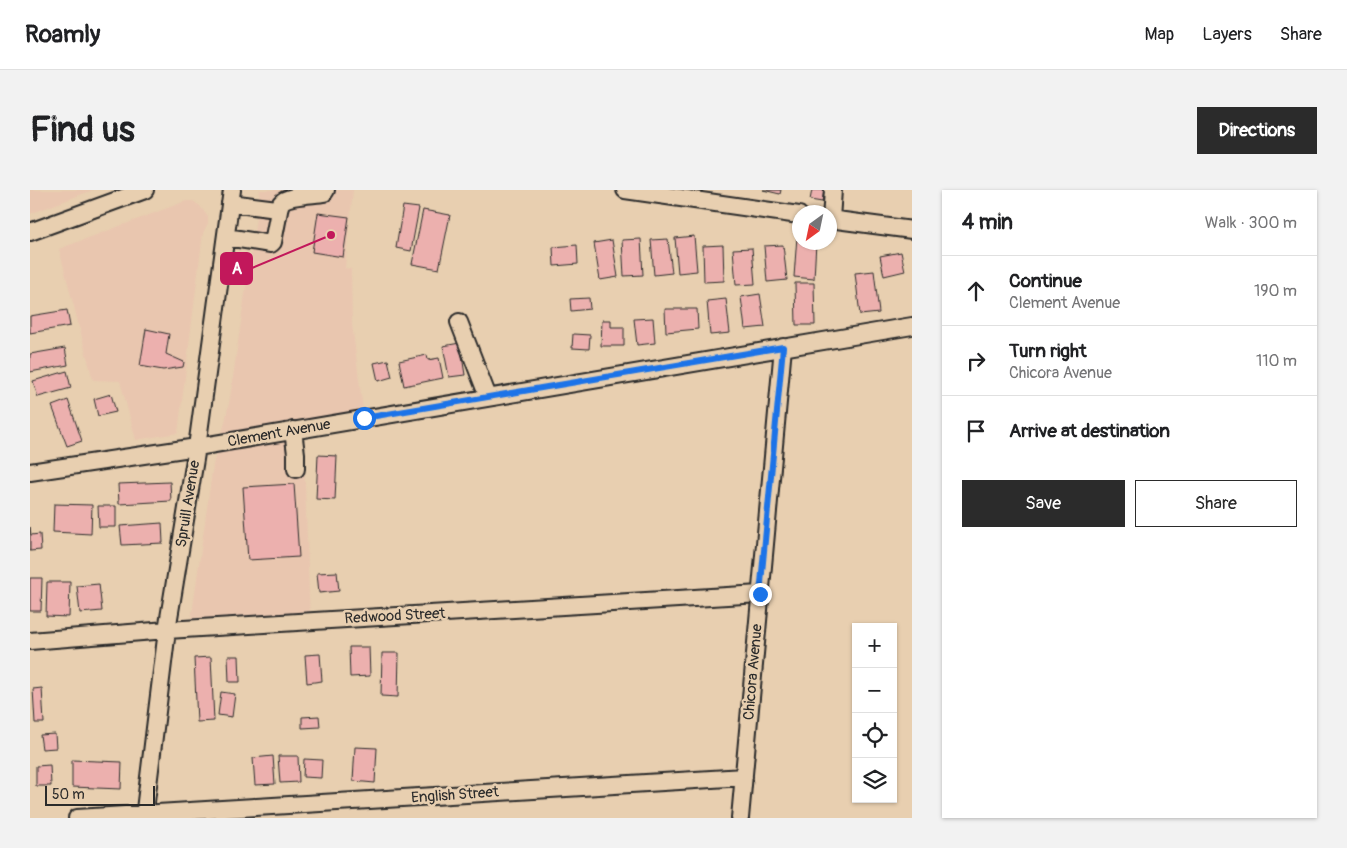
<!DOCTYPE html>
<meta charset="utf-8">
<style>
body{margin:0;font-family:Pangolin,sans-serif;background:#f2f2f2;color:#202124}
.controls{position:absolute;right:15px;bottom:15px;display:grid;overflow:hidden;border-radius:0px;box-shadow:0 1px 4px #0004}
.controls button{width:45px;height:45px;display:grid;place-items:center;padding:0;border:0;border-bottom:1px solid #e0e0e0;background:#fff;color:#202124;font:25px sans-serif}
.compass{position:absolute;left:762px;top:15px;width:45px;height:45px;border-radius:50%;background:#fff;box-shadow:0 1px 4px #0004;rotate:213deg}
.scale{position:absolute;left:15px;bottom:12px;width:110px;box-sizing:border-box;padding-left:5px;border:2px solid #2b2b2b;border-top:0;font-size:14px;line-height:18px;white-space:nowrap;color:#2b2b2b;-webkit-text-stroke:4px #e8cfb0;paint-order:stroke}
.stop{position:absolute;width:15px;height:15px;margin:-11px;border:4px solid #1a73e8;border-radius:50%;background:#fff}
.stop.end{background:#1a73e8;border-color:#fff;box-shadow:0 1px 5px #0008}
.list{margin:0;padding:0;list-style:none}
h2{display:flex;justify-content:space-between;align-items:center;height:65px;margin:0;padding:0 20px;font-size:21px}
h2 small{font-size:16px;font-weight:400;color:#757577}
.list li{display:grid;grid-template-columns:32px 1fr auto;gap:15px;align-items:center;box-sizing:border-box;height:70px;padding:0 20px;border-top:1px solid #e0e0e0}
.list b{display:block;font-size:19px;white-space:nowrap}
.list p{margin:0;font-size:16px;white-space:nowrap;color:#757577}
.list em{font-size:16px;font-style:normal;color:#757577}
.actions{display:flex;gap:10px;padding:15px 20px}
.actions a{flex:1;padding:11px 0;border:1px solid #2b2b2b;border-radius:0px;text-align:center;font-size:18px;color:#2b2b2b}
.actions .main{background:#2b2b2b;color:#fff}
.icon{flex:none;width:28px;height:28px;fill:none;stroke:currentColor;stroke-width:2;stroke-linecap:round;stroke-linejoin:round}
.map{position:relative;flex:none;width:882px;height:628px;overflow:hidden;border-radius:0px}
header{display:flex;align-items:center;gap:30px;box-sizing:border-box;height:70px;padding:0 25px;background:#fff;border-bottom:1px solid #e0e0e0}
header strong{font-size:24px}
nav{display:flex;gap:28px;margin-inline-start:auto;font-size:18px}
.intro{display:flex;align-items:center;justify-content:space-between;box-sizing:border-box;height:120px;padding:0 30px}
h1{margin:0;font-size:35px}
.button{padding:12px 22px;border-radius:0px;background:#2b2b2b;color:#fff;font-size:18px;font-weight:700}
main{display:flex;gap:30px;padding:0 30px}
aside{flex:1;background:#fff;border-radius:0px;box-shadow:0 1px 4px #0004}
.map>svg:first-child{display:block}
.built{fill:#e9c6af}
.building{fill:#ecb0ae;stroke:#2b2b2b}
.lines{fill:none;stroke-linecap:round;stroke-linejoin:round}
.minor-casing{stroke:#2b2b2b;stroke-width:20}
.minor{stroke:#e8cfb0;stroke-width:16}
.route{stroke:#1a73e8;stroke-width:6}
.labels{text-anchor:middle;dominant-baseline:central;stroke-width:5;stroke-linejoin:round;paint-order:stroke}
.street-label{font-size:15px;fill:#2b2b2b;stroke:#e8cfb0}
.leader{fill:none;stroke:#c2185b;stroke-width:2}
.callout-dot{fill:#c2185b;stroke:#e8cfb0;stroke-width:2}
.callout{fill:#c2185b;stroke:#c2185b;stroke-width:2}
.callout-label{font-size:16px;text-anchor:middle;font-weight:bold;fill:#fff}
</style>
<header>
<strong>Roamly</strong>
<nav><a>Map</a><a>Layers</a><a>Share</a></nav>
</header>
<div class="intro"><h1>Find us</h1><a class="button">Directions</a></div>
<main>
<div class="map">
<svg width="882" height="628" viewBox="0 0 882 628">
<rect width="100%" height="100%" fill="#e8cfb0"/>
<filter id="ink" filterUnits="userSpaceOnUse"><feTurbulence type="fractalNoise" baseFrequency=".02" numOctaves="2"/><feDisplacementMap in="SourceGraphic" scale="10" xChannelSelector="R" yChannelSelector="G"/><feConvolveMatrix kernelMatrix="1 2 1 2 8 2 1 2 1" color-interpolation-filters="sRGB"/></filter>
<g filter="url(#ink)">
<!-- built -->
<path class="built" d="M0,0h63l-63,24z
M230,0h93l-8,78 6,1 1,55 12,94 -61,11 7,192 -120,7 23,-163 12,-43 5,-24z
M156,11h7l7,5 8,11v6l-5,10 -25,200 -42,7 -16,-59 -27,-1 -34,-131z"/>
<!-- building -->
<path class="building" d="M733,0h18l-1,4z
M782,0h12l-2,12 -12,-2z
M373,16l16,2 -8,43 -15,-3z
M393,20l27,5 -11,54 -27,-5z
M288,23l31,4 -6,40 -31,-5z
M664,46l3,35 -19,2 -3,-35z
M767,46h2v6h17l-2,37 -20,-2z
M611,49l2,36 -19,1 -2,-36z
M638,49l4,34 -18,2 -3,-35z
M582,50l6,37 -18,3 -6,-37z
M547,55l1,19 -24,2 -1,-19z
M693,55l1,36 -20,1 -1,-36z
M753,55l4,35 -20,2 -3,-36z
M722,58l3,36 -19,1 -3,-36z
M871,62l4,19 -21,5 -4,-20z
M844,81l5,42 -19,2 -5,-42z
M765,93h19l1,42h-19z
M730,104l5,33 -20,2 -4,-32z
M559,108l1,11 -19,2 -1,-12z
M696,109l4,34 -20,2 -3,-34z
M635,119h32l1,20 -32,3z
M37,120l3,16 -40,7v-17z
M623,128l2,25 -18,2 -3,-26z
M572,130h9v7h13v19h-23z
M116,139l23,5 -3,20 18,8 -1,5 -20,3 -23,-4z
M543,144l17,1 -1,14 -17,-1z
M430,153l5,32 -16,2 -6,-31z
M35,158l3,17 -38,7v-18z
M397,165l1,5 11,-2 4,20 -39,8 -5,-25z
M358,170l4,17 -14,4 -4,-18z
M37,181l4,17 -33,9 -5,-16z
M81,204l5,18 -18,4 -4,-17z
M38,210l14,41 -15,5 -15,-40z
M288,265l19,1 -2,44 -19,-1z
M140,292l1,19 -52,3 -1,-20z
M264,294l5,73 -51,3 -5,-73z
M24,314l38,1 -1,29 -38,-2z
M68,316h18v21h-17z
M132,333l1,20 -41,2 -2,-19z
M0,337l1,8 9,-1 1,16 -11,1z
M307,382l2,19 -20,2 -2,-20z
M0,388h12l-1,33h-11z
M17,392h23l-1,35 -23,-1z
M69,394l3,27 -22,2 -3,-27z
M319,457h20l1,29 -20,1z
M352,463h17l-1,44 -17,-1z
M290,464l2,27 -15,2 -2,-28z
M198,466h11l1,26h-11z
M181,467l3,64 -17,1 -3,-64z
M12,498l2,35h-9l-2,-34z
M191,502l14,2 -3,23 -14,-2z
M289,526l1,11 -18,1v-11z
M25,544l1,14 -14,1 -2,-14z
M325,557l22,1 -2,35 -22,-2z
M243,566l2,28 -20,1 -2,-27z
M248,566h20l1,26 -19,1z
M274,569l18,1 -1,18 -18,-1z
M42,570l50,2 -1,27 -49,-2z
M20,575l1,21h-15v-20z"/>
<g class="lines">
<defs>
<path id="minor" d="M595,0l174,25
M249,21c0,-2 1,-5 2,-8 6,-8 33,-8 43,-10l2,-3
M799,29l83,11
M801,29l2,-29
M0,42l115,-42
M196,47l45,7 2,-2 6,-31 -2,-2 -47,-6
M429,132l29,75
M263,240l3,24v15
M0,282l167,-25 715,-121
M0,451l137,-11 593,-36
M47,628l667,-41
M114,628l23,-188 30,-183 35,-257
M710,628l43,-471"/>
</defs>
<!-- minor casing -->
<use href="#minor" class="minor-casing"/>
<!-- minor -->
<use href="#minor" class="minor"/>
</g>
</g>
<g class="lines" filter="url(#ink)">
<!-- route -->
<path class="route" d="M334,228l419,-71 -23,247"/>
</g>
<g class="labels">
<!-- street labels -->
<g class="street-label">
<text transform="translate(249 243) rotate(-10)">Clement Avenue</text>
<text transform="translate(158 314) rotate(-81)">Spruill Avenue</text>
<text transform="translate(365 426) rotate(-3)">Redwood Street</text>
<text transform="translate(723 482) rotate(-85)">Chicora Avenue</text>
<text transform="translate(425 605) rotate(-4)">English Street</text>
</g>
</g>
<!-- callouts -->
<path class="leader" d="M301 45L222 78"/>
<circle class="callout-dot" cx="301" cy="45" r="5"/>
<rect class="callout" x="191" y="63" width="31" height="31" rx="5"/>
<g class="callout-label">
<text x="207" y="84">A</text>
</g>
</svg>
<div class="controls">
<button>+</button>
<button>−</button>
<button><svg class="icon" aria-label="locate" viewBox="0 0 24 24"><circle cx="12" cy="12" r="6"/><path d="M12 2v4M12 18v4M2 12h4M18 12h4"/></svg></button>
<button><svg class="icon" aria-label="layers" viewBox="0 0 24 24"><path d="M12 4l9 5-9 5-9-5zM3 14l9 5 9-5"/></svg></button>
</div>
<svg class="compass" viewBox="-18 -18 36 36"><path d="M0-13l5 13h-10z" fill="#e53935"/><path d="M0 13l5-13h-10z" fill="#757577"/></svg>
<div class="scale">50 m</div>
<div class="stop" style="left:334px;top:228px"></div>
<div class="stop end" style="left:730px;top:404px"></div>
</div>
<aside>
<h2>4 min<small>Walk · 300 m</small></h2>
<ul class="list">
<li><svg class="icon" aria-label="ahead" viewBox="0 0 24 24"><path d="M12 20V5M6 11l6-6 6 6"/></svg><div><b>Continue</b><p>Clement Avenue</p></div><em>190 m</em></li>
<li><svg class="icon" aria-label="right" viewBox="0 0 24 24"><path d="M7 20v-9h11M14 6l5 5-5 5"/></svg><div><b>Turn right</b><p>Chicora Avenue</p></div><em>110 m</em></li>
<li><svg class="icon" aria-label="arrive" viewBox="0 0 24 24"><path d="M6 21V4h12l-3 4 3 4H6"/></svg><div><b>Arrive at destination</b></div></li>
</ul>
<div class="actions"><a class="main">Save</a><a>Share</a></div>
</aside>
</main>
